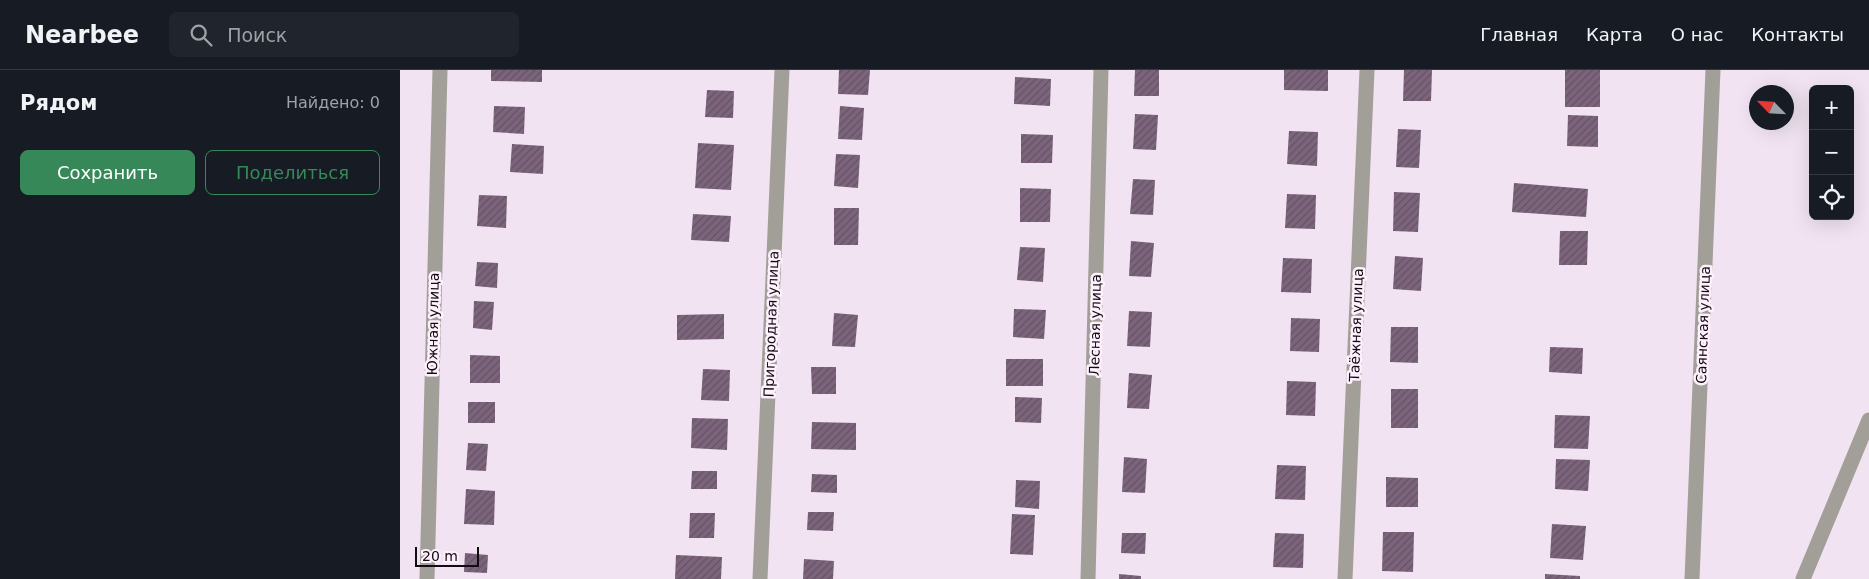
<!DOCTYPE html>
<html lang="ru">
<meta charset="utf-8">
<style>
body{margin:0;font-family:"DejaVu Sans",sans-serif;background:#20242c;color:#f1f3f6}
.controls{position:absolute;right:15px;top:15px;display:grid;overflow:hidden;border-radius:8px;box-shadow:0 5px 20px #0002}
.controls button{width:45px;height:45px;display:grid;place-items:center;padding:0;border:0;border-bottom:1px solid #363941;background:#171b24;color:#f1f3f6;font:25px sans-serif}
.compass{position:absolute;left:1349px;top:15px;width:45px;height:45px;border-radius:50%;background:#171b24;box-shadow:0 5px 20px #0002;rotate:295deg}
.scale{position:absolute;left:15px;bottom:12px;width:64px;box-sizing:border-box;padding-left:5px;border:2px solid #100c10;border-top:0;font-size:14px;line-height:18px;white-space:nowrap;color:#100c10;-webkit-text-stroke:4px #fff0fe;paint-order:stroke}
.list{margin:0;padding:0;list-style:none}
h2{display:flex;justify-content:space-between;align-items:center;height:65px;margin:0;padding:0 20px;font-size:21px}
h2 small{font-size:16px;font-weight:400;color:#9ea1a6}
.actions{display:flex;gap:10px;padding:15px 20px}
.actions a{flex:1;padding:11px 0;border:1px solid #378859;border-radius:8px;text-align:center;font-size:18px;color:#378859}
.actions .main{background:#378859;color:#fff}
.icon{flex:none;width:28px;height:28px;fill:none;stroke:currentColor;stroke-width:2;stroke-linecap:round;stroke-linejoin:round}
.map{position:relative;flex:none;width:1469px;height:509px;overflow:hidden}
header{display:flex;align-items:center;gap:30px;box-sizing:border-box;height:70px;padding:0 25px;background:#171b24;border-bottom:1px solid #363941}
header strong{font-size:24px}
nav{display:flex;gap:28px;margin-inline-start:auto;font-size:18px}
.search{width:350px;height:45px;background:#20242c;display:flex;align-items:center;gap:12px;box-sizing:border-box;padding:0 18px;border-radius:8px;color:#9ea1a6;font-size:19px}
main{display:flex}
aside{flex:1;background:#171b24}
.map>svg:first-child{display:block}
.building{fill:url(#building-hatch)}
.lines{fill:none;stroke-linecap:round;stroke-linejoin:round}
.minor{stroke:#a19f97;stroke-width:15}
.labels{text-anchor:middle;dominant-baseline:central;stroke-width:5;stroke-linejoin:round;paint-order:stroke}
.street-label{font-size:14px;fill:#100c10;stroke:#fff0fe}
</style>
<header>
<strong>Nearbee</strong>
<div class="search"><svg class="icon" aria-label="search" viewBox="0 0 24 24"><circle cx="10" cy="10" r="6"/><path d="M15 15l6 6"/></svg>Поиск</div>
<nav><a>Главная</a><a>Карта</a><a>О нас</a><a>Контакты</a></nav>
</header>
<main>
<aside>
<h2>Рядом<small>Найдено: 0</small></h2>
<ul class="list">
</ul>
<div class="actions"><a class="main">Сохранить</a><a>Поделиться</a></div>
</aside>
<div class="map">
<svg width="1469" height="509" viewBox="0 0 1469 509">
<defs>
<pattern id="building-hatch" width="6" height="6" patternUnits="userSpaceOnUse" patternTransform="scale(1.25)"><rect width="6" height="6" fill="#7c657c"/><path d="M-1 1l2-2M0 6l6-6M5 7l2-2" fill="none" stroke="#645264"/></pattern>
</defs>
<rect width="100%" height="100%" fill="#f1e3f1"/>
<!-- building -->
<path class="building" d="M91,0h51v12l-51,-1z
M439,0h31l-2,25 -30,-1z
M735,0h24v26h-25z
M884,0h44v21l-44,-1z
M1004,0h28l-1,31h-28z
M1165,0h35v37h-35z
M615,7l36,2 -1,27 -36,-2z
M307,20l27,1 -1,27 -28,-1z
M94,36l31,1 -1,27 -31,-2z
M440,36l24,2 -2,32 -24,-1z
M735,44l23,1 -2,35 -23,-1z
M1168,45l30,1v31l-31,-1z
M998,59l23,1 -2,38 -23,-1z
M889,61l29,1 -1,34 -30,-2z
M621,64l32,1 -1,28h-31z
M298,73l36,2 -3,45 -36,-2z
M112,74l32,2 -1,28 -33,-2z
M436,84l24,1 -2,33 -24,-2z
M733,109l22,1 -2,35 -23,-1z
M1114,113l74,6 -2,28 -74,-5z
M620,118l31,1 -1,33h-30z
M994,122l26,1 -2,39 -25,-1z
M887,124l29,1 -1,34 -30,-1z
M79,125l28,1 -1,32 -29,-2z
M434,138h25l-1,37h-24z
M293,144l38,2 -2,26 -38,-2z
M1160,161h28l-1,34h-28z
M731,171l23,2 -3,34 -22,-1z
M620,177l25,1 -2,34 -26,-2z
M995,186l28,2 -2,33 -28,-2z
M883,188l29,1 -1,34 -30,-1z
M77,192l21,1 -1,25 -22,-2z
M74,231l20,1 -2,28 -19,-2z
M614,239l32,1 -2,29 -31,-2z
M729,241l23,1 -2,35 -23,-1z
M434,243l24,2 -3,32 -23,-1z
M324,244v25l-47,1v-25z
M891,248l29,1 -1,33 -29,-1z
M991,257h27v36l-28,-1z
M1150,277l33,1 -1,26 -33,-2z
M70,285l30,1v27h-30z
M606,289h37v27h-37z
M411,297h25v27h-24z
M303,299l27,1 -1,31 -28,-1z
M729,303l23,2 -3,34 -22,-1z
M887,311l29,1 -1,34 -29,-1z
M991,319h27v39h-27z
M615,327l27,1 -1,25 -26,-1z
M68,332h27v21h-27z
M1155,345l35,1 -2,33 -34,-1z
M292,348l36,1 -1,31 -36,-2z
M412,352l44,1v27l-45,-1z
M68,373l20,1 -2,27 -20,-1z
M724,387l23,2 -2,34 -23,-1z
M1156,389l34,1 -2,31 -33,-2z
M877,395l29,1 -1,34 -30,-1z
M292,401h25v18h-26z
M412,404l25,1v18l-26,-1z
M986,407l32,1v29h-32z
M616,410l24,1 -1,28 -24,-2z
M66,419l29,2 -1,34 -30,-1z
M408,442h26l-1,19 -26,-1z
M290,443h25l-1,25h-25z
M612,444l23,1 -2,40 -23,-1z
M1152,454l34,2 -3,34 -33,-2z
M983,462h31l-1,40 -31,-1z
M722,463h24l-1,21 -24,-1z
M875,463l29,1 -1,34 -30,-1z
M65,483l23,2 -1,18 -23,-1z
M276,485l46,2 -1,22h-46z
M404,489l30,2 -1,18h-30z
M719,504l22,2v3h-22z
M1145,504l35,2v3h-35z"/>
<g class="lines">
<!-- minor -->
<path class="minor" d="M27,509l13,-509
M360,509l22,-509
M688,509l13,-509
M945,509l22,-509
M1292,509l21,-509
M1403,509l66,-159"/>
</g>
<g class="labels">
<!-- street labels -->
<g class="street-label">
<text transform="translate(33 254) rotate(-89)">Южная улица</text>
<text transform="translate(371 254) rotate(-88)">Пригородная улица</text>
<text transform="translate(695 255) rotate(-89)">Лесная улица</text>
<text transform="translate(956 255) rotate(-88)">Таёжная улица</text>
<text transform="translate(1303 255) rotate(-88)">Саянская улица</text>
</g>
</g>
</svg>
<div class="controls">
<button>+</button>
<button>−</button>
<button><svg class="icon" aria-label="locate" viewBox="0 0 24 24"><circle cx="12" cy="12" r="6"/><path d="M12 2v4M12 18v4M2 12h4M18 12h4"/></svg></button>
</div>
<svg class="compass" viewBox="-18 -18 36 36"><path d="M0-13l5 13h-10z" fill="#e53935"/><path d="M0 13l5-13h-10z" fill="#9ea1a6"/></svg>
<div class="scale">20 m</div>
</div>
</main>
